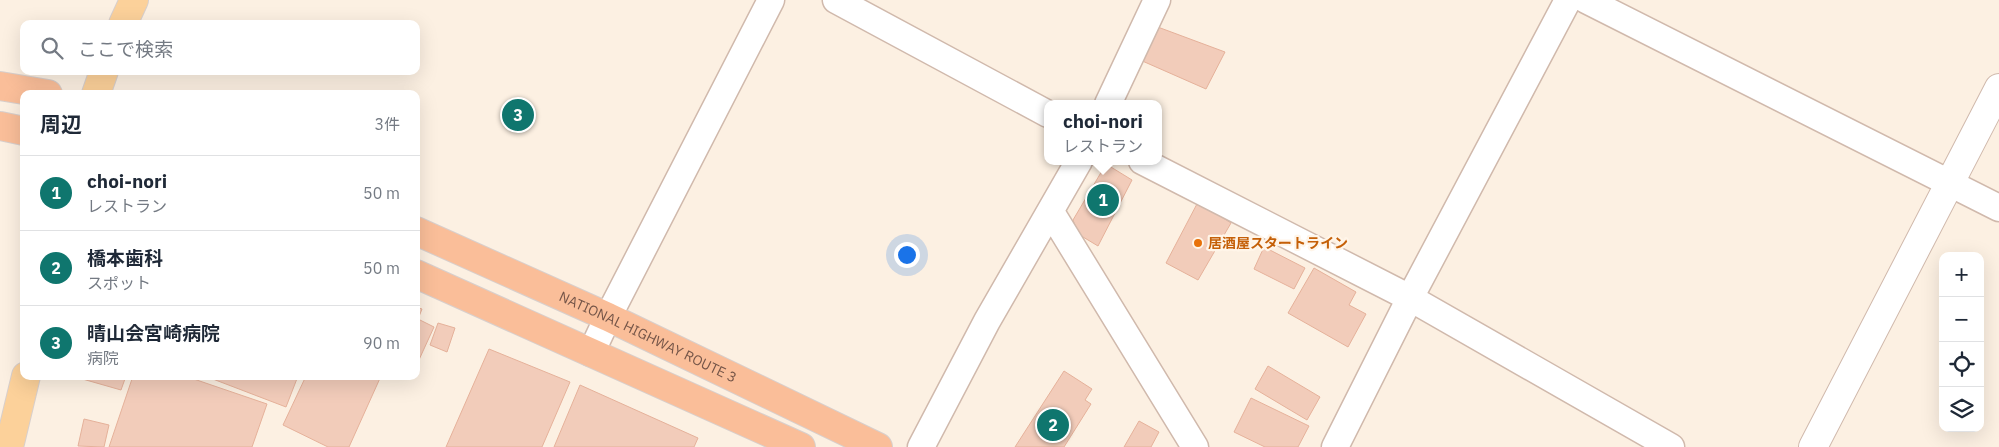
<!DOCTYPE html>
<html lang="ja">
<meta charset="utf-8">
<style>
body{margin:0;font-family:"IBM Plex Sans","Noto Sans JP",sans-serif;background:#f2f2f3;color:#1f2937}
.controls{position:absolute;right:15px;bottom:15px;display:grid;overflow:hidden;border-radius:10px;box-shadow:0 5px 20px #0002}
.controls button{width:45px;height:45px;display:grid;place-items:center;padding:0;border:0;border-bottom:1px solid #e0e1e3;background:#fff;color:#1f2937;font:25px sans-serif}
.you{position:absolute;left:906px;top:254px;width:18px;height:18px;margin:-12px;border:4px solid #fff;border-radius:50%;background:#1a73e8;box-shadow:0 0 0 8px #1a73e833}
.badge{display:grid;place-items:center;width:32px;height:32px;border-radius:50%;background:#0f766e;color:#fff;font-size:16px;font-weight:700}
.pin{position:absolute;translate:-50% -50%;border:2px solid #fff;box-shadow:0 1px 5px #0006}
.popup{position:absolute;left:1044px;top:100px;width:118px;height:65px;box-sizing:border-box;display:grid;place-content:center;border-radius:10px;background:#fff;filter:drop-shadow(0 1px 4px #0005);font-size:16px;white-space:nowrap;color:#747a83}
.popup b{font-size:19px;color:#1f2937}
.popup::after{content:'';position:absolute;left:50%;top:100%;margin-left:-10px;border:10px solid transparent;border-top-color:#fff}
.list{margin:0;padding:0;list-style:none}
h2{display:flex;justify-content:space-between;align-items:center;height:65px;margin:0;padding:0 20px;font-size:21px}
h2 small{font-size:16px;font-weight:400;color:#747a83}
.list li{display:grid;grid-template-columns:32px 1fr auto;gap:15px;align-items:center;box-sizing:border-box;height:75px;padding:0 20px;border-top:1px solid #e0e1e3}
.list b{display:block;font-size:19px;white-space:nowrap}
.list p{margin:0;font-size:16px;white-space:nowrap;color:#747a83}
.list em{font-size:16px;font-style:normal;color:#747a83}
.icon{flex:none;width:28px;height:28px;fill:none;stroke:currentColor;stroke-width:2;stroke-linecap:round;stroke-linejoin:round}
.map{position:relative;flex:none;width:1999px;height:447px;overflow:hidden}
.search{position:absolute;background:#fff;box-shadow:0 5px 20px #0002;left:20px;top:20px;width:400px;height:55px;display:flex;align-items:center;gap:12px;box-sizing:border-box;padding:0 18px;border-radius:10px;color:#747a83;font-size:19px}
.panel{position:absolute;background:#fff;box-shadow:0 5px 20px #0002;left:20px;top:90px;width:400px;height:290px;border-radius:10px}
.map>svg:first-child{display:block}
.building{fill:#f2ccba;stroke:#e5b19a}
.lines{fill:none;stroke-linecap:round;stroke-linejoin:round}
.minor-casing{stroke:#d0b9ac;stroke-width:29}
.tertiary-casing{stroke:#d0b9ac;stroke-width:30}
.primary-casing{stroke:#d8cfcc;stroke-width:30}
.trunk-casing{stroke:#d8cfcc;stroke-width:30}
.minor{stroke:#fff;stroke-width:26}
.tertiary{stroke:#fff;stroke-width:28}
.primary{stroke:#fcd19a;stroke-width:28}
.trunk{stroke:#fabe99;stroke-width:28}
.food-dot{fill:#e8710a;stroke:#fff5e9;stroke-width:2}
.labels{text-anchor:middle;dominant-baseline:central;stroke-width:4.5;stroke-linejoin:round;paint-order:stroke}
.food-label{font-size:14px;font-weight:bold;fill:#c56008;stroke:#fff5e9;text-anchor:start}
.street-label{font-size:14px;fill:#755548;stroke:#fff5e9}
</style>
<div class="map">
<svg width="1999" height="447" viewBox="0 0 1999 447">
<rect width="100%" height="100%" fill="#fcf0e2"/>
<!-- building -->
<path class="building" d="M1147,23l78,29 -19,37 -75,-33z
M1106,164l26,16 -34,66 -20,-12 -5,-14z
M1198,202l33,21 -33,57 -32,-17z
M1264,247l41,21 -11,21 -40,-20z
M1314,268l42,24 -7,13 17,9 -18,33 -60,-34z
M416,307l6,2 -4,10 16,8 -16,35z
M438,323l17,5 -8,24 -17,-7z
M489,349l81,33 -28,65h-96z
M1268,366l52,31 -13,23 -52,-31z
M1064,371l28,18 -7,11 6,4 -27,43h-49z
M72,376h54l-5,14z
M133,376h52l82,28 -15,43h-143z
M205,376h93l-12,31z
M306,376h75l-32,71h-21l-45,-22z
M580,385l118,53 -4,9h-140z
M1251,398l58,28 -11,21h-33l-31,-15z
M84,419l25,6 -5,22 -26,-1z
M1139,421l20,11 -8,15h-27z"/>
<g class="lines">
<defs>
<path id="minor" d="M836,0l212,114
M1586,0l413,208
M1108,104l49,-104
M1142,161l268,137 261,149
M1051,212l144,235
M591,353l17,-36 163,-317
M921,447l66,-126 92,-160
M1335,447l75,-149 158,-298"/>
<path id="tertiary" d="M1813,447l186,-359"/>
<path id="primary" d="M123,24l11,-24
M96,94l8,-23
M9,447l17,-71"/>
<g id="trunk">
<path d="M0,86l48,8"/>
<path d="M0,126l24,5"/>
<path id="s1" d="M416,231l192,86 270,130"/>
<path d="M416,274l385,173"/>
</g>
</defs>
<!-- minor casing -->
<use href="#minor" class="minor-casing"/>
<!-- tertiary casing -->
<use href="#tertiary" class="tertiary-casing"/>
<!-- primary casing -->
<use href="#primary" class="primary-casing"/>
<!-- trunk casing -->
<use href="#trunk" class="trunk-casing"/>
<!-- minor -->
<use href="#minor" class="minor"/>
<!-- tertiary -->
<use href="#tertiary" class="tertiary"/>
<!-- primary -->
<use href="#primary" class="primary"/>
<!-- trunk -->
<use href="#trunk" class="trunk"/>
</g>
<!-- markers -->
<circle class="food-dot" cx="1198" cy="243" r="5"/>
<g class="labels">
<!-- food labels -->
<g class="food-label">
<text x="1208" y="243">居酒屋スタートライン</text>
</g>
<!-- street labels -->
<g class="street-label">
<text stroke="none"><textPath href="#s1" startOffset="255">NATIONAL HIGHWAY ROUTE 3</textPath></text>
</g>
</g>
</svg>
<div class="controls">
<button>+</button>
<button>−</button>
<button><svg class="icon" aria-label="locate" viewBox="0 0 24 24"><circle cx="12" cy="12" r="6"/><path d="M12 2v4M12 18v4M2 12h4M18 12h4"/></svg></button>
<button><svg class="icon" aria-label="layers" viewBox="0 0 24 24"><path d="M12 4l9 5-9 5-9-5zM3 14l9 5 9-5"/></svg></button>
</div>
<div class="you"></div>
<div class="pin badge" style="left:1103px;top:200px">1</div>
<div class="popup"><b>choi-nori</b>レストラン</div>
<div class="pin badge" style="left:1053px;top:425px">2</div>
<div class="pin badge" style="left:518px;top:115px">3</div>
<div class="search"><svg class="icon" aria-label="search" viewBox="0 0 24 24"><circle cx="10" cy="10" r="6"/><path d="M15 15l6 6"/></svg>ここで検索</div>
<section class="panel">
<h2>周辺<small>3件</small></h2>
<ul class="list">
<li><span class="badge">1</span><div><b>choi-nori</b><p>レストラン</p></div><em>50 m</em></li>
<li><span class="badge">2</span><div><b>橋本歯科</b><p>スポット</p></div><em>50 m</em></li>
<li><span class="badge">3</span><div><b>晴山会宮崎病院</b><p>病院</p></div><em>90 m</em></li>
</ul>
</section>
</div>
